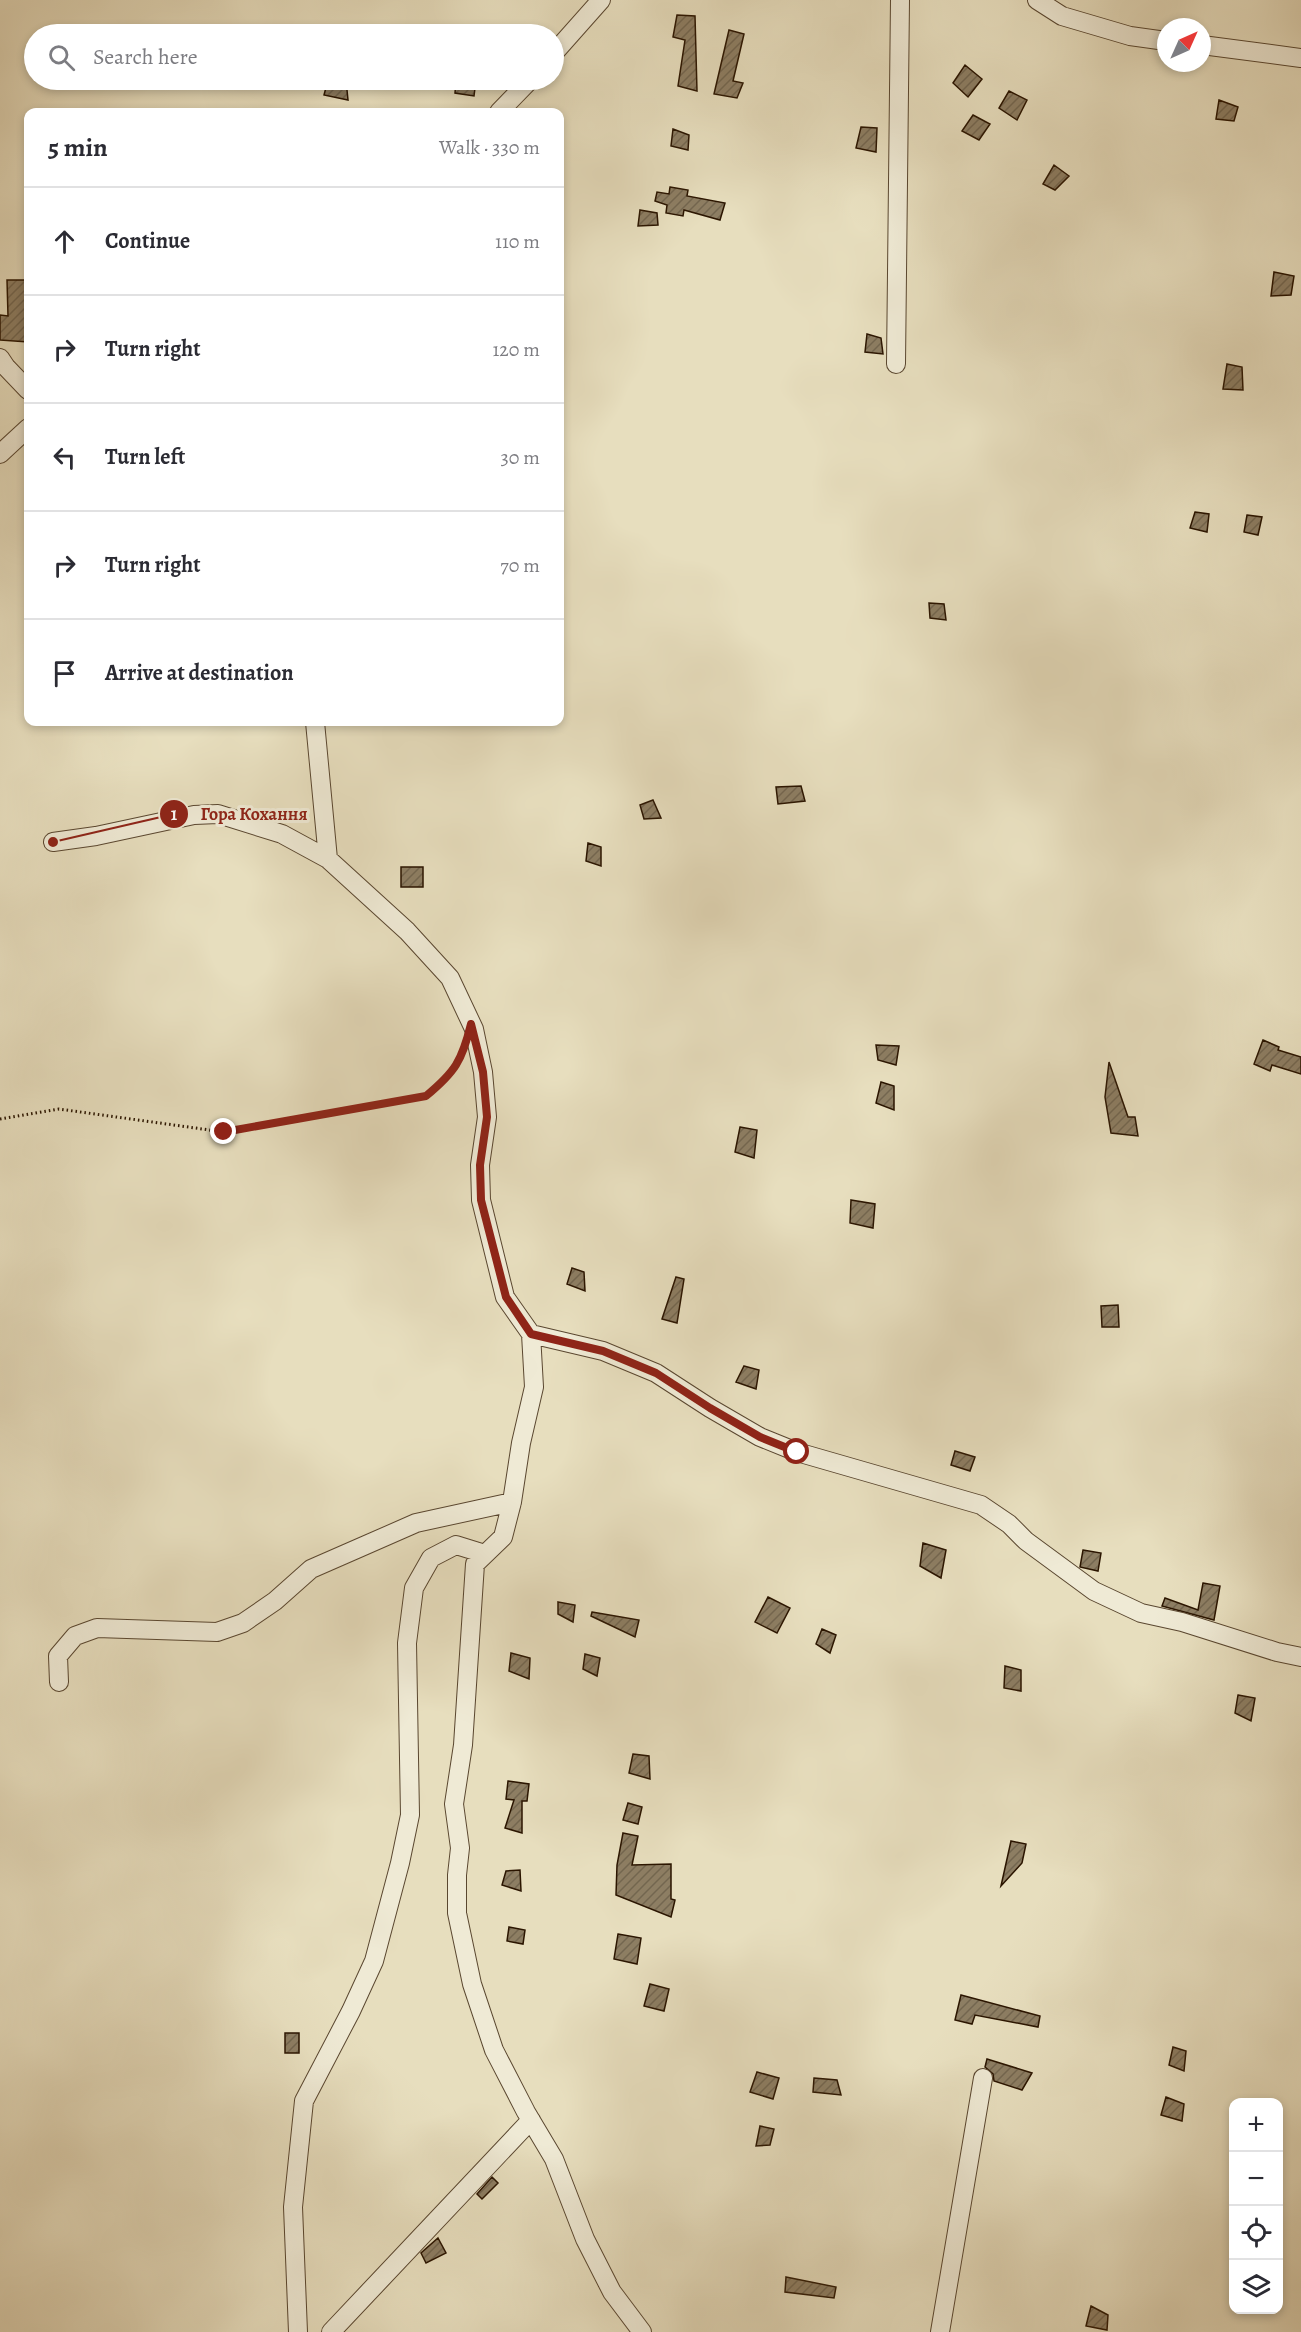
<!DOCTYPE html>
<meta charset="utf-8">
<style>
body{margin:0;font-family:Alegreya,serif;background:#f7f7f7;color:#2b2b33}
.controls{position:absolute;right:18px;bottom:18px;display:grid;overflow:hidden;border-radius:12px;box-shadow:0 3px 9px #0003}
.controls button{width:54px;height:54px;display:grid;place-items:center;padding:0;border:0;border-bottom:2px solid #e1e1e2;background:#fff;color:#2b2b33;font:30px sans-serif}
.compass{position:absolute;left:1157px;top:18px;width:54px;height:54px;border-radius:50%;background:#fff;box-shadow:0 3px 9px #0003;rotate:45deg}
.stop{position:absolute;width:18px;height:18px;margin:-14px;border:4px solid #8f2418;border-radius:50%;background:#fff}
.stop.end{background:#8f2418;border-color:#fff;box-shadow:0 2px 6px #0008}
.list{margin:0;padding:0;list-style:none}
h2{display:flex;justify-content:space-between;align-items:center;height:78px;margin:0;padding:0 24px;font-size:26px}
h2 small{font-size:20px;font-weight:400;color:#7c7c81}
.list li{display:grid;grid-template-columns:39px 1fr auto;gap:18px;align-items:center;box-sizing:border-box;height:108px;padding:0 24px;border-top:2px solid #e1e1e2}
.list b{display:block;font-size:22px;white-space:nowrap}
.list em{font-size:20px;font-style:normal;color:#7c7c81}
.icon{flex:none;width:33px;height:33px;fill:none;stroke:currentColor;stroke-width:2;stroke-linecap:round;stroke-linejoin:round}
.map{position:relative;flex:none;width:1301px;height:2332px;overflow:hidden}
.search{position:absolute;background:#fff;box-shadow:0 3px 9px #0003;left:24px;top:24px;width:540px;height:66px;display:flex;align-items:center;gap:15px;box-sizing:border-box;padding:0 21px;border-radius:33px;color:#7c7c81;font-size:22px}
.panel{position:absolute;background:#fff;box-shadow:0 3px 9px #0003;left:24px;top:108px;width:540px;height:618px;border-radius:12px}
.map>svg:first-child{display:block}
.building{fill:url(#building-hatch);stroke:#2b1500;stroke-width:1.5}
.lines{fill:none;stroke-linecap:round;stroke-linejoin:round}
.minor-casing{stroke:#5a4730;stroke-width:20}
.path{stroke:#2b1500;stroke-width:3;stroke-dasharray:1.5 3;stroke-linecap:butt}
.minor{stroke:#efead5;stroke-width:18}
.route{stroke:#8f2418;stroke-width:8}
.leader{fill:none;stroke:#8f2418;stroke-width:2}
.callout-dot{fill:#8f2418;stroke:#efead5;stroke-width:2}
.mark-label{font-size:18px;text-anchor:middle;font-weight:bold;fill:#fff}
.callout-label{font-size:18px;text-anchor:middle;font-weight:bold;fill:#8f2418;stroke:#efead5;stroke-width:6;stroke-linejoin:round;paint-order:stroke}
</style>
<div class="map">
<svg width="1301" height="2332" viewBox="0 0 1301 2332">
<defs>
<pattern id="building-hatch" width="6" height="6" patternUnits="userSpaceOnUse" patternTransform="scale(1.5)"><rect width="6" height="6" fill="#8d7e63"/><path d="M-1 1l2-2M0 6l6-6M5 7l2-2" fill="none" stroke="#73664f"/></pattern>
</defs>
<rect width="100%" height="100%" fill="#e7debe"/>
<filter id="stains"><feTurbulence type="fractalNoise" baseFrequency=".00333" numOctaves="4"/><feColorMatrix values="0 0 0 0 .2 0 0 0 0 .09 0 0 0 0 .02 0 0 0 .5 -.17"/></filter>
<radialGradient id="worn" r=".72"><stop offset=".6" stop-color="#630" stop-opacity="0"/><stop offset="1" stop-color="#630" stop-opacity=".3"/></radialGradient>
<!-- building -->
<path class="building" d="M677,15l18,1 2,75 -19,-5 7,-46 -12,-3z
M729,30l15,4 -11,47 10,2 -6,15 -23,-4z
M965,65l17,14 -14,18 -15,-14z
M328,80h18l2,20 -24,-5z
M456,80h20l-2,16 -19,-3z
M1009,91l18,9 -10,20 -18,-12z
M1219,100l19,7 -4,14 -18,-2z
M973,115l17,9 -11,16 -17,-9z
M861,127l16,1 -1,24 -20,-4z
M673,129l16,6 -1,15 -17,-4z
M1054,165l15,11 -14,14 -12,-6z
M670,187l18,3 -1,6 38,7 -5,17 -36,-10 -1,6 -17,-3 1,-8 -12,-4 2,-9 12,2z
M640,210l17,3 1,12 -20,1z
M1274,272l20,4 -3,19 -20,1z
M7,280h21v62l-28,-2v-25l8,1z
M867,334l14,4 2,16 -18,-2z
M1227,364l15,3 1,23 -20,-1z
M1195,512l14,2 -2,18 -17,-4z
M1247,515l15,2 -4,18 -14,-3z
M929,603l15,1 2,16 -16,-2z
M801,786l4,15 -27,3 -2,-17z
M653,800l8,18 -17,1 -4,-14z
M588,843l13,4v19l-15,-5z
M401,867h22v20h-22z
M1263,1040l16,7 -1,3 23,7v17l-29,-9 -2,6 -16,-7z
M876,1045l23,1 -3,19 -18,-5z
M1109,1062l19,55h7l3,19 -27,-3 -6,-36z
M881,1082l13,4v24l-18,-7z
M740,1127l17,3 -3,28 -19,-6z
M851,1200l24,4 -2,24 -23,-5z
M572,1268l12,4 1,19 -18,-7z
M676,1277l8,2 -7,44 -15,-4z
M1118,1305l1,22h-17l-1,-21z
M744,1366l15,4 -3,19 -20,-7z
M955,1451l20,6 -5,14 -19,-6z
M923,1543l23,7 -5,28 -21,-12z
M1083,1550l18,3 -3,18 -18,-4z
M1203,1583l17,3 -6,34 -52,-14 3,-8 33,12z
M768,1597l22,11 -13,25 -22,-11z
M558,1602l17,3 -2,17 -15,-8z
M592,1612l47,8 -4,17 -44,-21z
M822,1629l14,6 -6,18 -14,-9z
M511,1653l19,5 -1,21 -20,-8z
M585,1654l15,4 -3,18 -14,-7z
M1005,1666l16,4v21l-17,-3z
M1238,1695l17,3 -4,23 -16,-8z
M633,1754l16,2 1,23 -21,-6z
M508,1781l21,3 -2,17h-5v32l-17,-5 9,-28 -8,-1z
M628,1803l14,4 -4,17 -15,-4z
M623,1833l15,3 -6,29 39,-1v35l4,1 -4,17 -55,-22 1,-30z
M1011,1841l15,3 -4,19 -21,23z
M520,1870l1,21 -19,-6 4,-14z
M509,1927l16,3 -2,14 -16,-3z
M618,1934l23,4 -4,26 -23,-5z
M650,1984l19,5 -5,22 -20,-5z
M961,1995l79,21 -2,11 -63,-12 -3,9 -17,-4z
M285,2033h14v20h-14z
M1173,2047l13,4 -2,20 -15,-6z
M987,2059l45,14 -10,17 -28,-9 -1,-7 -8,-7z
M757,2072l22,6 -6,21 -23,-7z
M814,2078l23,2 4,15 -28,-3z
M1166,2097l18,7 -2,17 -21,-6z
M760,2126l14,3 -4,16 -14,1z
M492,2177l6,6 -16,16 -5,-5z
M438,2238l8,15 -20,10 -5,-10z
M786,2277l50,10 -2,11 -49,-6z
M1091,2306l17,9 -1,15 -21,-4z"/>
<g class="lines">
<defs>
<path id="minor" d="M1037,0l25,16 68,20 36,5
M1202,45l99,13
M554,53l47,-53
M499,112l31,-32
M0,358l6,9 22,23
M896,364l4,-364
M0,454l28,-26
M315,722l13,137 79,72 43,47 24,51 9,43 4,45 -7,48 1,35 24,97 26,37 3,53 -13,56 -9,59 -9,35 -28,27 -12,181 -9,59 6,44 -3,27v38l15,71 22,66 32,62 28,47 31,80 27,53 30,40
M53,842l43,-6 98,-21 24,-1 64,20 46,25
M531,1334l72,17 53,22 54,35 50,29 37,15 184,53 28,19 17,17 68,50 47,22 41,9 95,30 24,5
M59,1682l-1,-26 17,-20 22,-8 120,4 26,-9 32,-22 36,-32 48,-21 57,-25 96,-21
M298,2332l-5,-125 11,-106 47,-90 23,-50 26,-98 10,-48 -3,-172 7,-55 17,-30 25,-13 29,9
M331,2332l200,-212
M940,2332l43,-254"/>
</defs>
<!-- minor casing -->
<use href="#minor" class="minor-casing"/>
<!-- path -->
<path class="path" d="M0,1119l59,-10 165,23 202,-36c14,-12 27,-22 35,-39"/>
<!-- minor -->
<use href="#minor" class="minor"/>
</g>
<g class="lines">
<!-- route -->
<path class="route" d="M224,1132l202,-36c29,-24 36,-35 45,-72l12,48 4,45 -7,48 1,35 25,97 25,37 72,17 53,22 54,35 50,29 37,15"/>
</g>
<!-- callouts -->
<path class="leader" d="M53 842L174 814"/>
<g class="callout-dot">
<circle cx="53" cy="842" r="6"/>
<circle cx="174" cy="814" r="15"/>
</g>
<g class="mark-label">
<text x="174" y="820">1</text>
</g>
<g class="callout-label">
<text x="254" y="820">Гора Кохання</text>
</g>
<rect width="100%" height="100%" filter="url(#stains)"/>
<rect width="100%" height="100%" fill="url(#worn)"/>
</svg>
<div class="controls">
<button>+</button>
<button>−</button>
<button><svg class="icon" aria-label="locate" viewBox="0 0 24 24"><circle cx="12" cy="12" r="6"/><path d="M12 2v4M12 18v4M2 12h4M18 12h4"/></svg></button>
<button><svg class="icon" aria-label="layers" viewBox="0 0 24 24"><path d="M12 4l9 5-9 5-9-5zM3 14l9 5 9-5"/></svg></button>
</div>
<svg class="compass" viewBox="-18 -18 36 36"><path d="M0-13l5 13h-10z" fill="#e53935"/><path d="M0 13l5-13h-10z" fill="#7c7c81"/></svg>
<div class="stop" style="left:797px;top:1452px"></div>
<div class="stop end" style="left:224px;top:1132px"></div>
<div class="search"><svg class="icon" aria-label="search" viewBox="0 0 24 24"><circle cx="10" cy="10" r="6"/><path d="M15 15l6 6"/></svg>Search here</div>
<section class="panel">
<h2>5 min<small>Walk · 330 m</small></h2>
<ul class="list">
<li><svg class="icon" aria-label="ahead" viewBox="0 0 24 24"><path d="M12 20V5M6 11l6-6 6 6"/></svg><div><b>Continue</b></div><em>110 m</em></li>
<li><svg class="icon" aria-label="right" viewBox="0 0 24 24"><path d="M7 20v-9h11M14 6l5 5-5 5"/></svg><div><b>Turn right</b></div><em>120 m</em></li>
<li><svg class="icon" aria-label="left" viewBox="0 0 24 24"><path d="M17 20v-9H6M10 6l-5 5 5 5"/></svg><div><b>Turn left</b></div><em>30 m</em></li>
<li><svg class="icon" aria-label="right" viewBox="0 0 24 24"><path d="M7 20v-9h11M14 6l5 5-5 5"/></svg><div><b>Turn right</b></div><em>70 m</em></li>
<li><svg class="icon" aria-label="arrive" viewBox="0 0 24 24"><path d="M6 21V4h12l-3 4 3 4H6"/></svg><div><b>Arrive at destination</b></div></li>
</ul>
</section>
</div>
